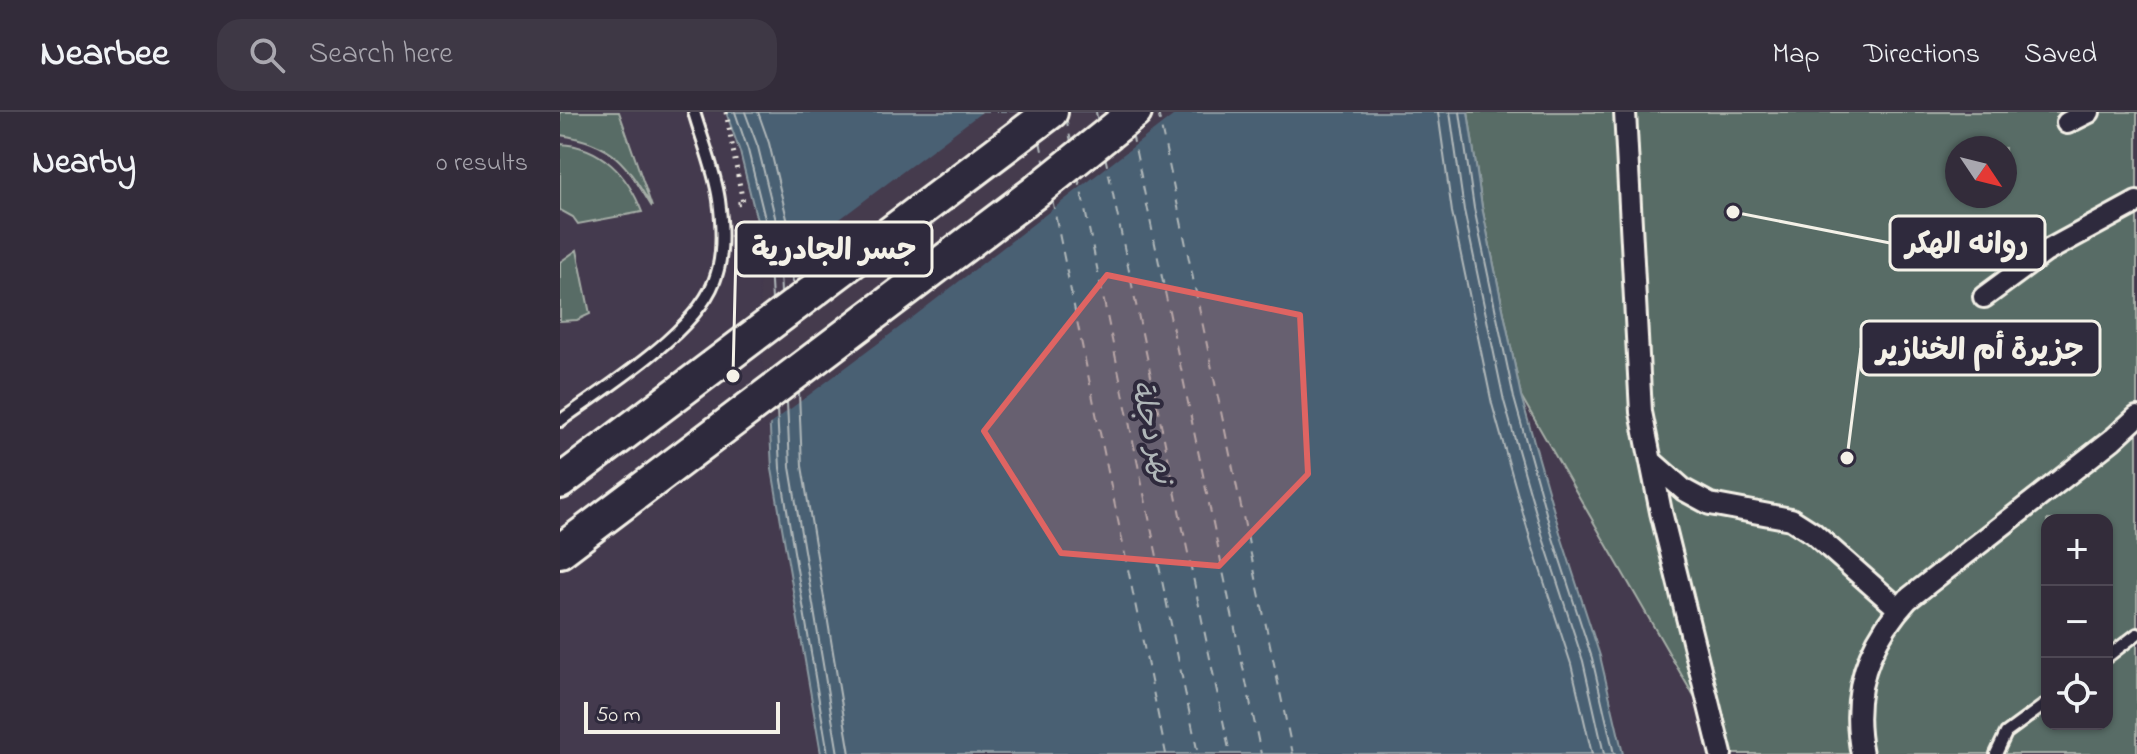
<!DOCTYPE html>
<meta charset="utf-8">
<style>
body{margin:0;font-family:"Indie Flower","Playpen Sans Arabic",sans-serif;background:#3e3845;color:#f1f3f6}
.controls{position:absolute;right:24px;bottom:24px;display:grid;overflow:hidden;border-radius:16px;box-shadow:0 2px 6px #0004}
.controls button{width:72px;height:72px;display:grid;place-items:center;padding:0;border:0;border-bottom:2px solid #4e4854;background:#332c3a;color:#f1f3f6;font:40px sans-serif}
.compass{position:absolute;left:1385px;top:24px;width:72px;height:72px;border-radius:50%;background:#332c3a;box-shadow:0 2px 6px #0004;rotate:125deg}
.scale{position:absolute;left:24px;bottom:20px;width:196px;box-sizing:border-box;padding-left:8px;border:4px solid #f4f1e8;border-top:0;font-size:22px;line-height:28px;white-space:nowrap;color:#f4f1e8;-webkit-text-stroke:6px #2f2a3d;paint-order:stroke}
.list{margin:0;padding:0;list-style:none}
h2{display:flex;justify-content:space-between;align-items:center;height:104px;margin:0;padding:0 32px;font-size:34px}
h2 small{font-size:26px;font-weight:400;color:#a9a7af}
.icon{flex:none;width:44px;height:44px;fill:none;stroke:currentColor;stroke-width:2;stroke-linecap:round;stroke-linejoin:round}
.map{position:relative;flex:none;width:1577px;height:642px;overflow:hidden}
header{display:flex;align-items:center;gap:48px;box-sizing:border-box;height:112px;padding:0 40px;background:#332c3a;border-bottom:2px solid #4e4854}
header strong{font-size:38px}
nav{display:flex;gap:44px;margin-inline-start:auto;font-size:28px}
.search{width:560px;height:72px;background:#3e3845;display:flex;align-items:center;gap:20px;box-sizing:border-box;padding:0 28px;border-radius:24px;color:#a9a7af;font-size:30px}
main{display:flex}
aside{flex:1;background:#332c3a}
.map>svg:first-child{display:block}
.green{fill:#586c66;stroke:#a6aea7;stroke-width:2;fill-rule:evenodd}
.water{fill:#496173;stroke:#8d9ba2;stroke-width:2}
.pier{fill:#443a4e}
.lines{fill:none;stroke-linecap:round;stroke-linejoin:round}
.shore{stroke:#b0b7b9;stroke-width:2}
.ferry{stroke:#b0b7b9;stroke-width:2;stroke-dasharray:10 8;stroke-linecap:butt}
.lane-casing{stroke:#f4f1e8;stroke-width:16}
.street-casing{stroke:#f4f1e8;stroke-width:26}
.primary-casing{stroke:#f4f1e8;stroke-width:38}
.path{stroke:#f4f1e8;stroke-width:5;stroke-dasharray:2 6;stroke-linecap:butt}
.lane{stroke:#2f2a3d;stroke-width:10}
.street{stroke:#2f2a3d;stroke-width:20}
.primary{stroke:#2f2a3d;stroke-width:32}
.marked{fill:#df6462;fill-opacity:0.2;stroke:#df6462;stroke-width:6;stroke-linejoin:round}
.labels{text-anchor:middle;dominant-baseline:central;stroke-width:8;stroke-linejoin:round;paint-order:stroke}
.water-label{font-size:30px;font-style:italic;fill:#b0b7b9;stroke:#2f2a3d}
.leader{fill:none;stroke:#f4f1e8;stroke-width:3}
.callout-dot{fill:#f4f1e8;stroke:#2f2a3d;stroke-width:3}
.callout{fill:#2f2a3d;stroke:#f4f1e8;stroke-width:3}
.callout-label{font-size:30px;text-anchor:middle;font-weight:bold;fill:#f4f1e8}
</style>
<header>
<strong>Nearbee</strong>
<div class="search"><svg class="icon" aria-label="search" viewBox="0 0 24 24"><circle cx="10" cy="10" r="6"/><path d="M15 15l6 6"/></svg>Search here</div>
<nav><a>Map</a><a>Directions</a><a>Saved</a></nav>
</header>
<main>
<aside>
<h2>Nearby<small>0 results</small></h2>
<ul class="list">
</ul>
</aside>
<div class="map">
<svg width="1577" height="642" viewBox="0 0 1577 642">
<rect width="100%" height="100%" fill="#443a4e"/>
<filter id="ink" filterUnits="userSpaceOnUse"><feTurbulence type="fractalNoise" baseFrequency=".0125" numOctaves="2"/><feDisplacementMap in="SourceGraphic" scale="16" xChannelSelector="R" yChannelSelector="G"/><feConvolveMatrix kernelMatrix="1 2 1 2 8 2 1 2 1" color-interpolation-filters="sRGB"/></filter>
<g filter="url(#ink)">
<!-- green -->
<path class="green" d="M0,0h59l33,95c-26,-44 -39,-64 -92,-72z
M908,0h669v642h-410l-206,-358 -39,-189zM1397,36h48v48h-48zM1487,408h60v204h-60z
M0,32c41,2 68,31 82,68l-64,12 -5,-7 -13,-7z
M17,138l13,64 -13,6 -17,1v-59z"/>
<!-- water -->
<path class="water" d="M166,0h742l14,95 39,189 40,140 39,120 23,98h-802l-49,-285 -12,-236 -20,-81z"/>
<!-- pier -->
<path class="pier" d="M422,0h196l-270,209 -142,106 -7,-147z"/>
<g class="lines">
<!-- shore -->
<path class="shore" d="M175,0l13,38 20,81 4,69
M185,0l13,35 20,82 3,64
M198,0l11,31 20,84 4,57
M878,0l14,100 40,192 40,141 39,119 21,90
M890,0l14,98 40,191 40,140 39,120 21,93
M900,0l14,96 40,190 39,140 39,120 22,96
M239,281l3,73 48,288
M227,290l3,65 48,287
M217,297l3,59 48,286"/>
<!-- ferry -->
<path class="ferry" d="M536,0l2,11
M598,0l135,642
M506,5l5,25
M572,21l129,621
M480,29l5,25
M545,44l125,598
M518,64l120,578
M492,87l114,555"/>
<defs>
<path id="lane" d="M0,309c46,-34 142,-91 157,-148 7,-23 5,-50 2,-73 -4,-29 -17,-60 -25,-88
M1547,545l30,-23
M1436,642l10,-21 41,-30"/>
<path id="street" d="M1065,0l16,300 20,100 60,242
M1507,11l22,-11
M1424,185l61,-45 92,-50
M1091,349l33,29 26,14 81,15 22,14 86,76
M1302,642c-12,-59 5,-111 46,-155l205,-160 24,-22"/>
<path id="primary" d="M0,370l491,-370
M0,439l474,-358 101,-81"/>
</defs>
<!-- lane casing -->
<use href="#lane" class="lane-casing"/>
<!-- street casing -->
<use href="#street" class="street-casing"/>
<!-- primary casing -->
<use href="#primary" class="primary-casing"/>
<!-- path -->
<path class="path" d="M166,0l17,91 -7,1"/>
<!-- lane -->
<use href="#lane" class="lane"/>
<!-- street -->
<use href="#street" class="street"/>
<!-- primary -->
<use href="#primary" class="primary"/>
</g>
</g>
<!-- marked area -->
<path class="marked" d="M547,163l193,40 8,159 -89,92 -158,-13 -77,-122z"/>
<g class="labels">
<!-- water labels -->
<g class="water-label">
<text transform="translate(590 320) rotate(77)">نهر دجلة</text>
</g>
</g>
<!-- callouts -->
<path class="leader" d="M1173 100L1330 131M173 264L176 137M1287 346L1301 236"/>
<g class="callout-dot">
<circle cx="1173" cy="100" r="8"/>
<circle cx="173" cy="264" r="8"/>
<circle cx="1287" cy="346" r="8"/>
</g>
<g class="callout">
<rect x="1330" y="104" width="155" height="54" rx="8"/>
<rect x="176" y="110" width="196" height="54" rx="8"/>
<rect x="1301" y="209" width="239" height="54" rx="8"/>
</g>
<g class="callout-label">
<text x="1407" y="141">روانه الهكر</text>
<text x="274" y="147">جسر الجادرية</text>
<text x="1420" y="247">جزيرة أم الخنازير</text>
</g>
</svg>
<div class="controls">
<button>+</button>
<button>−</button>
<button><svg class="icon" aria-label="locate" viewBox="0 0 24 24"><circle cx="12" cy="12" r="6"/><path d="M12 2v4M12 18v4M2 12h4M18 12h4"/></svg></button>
</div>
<svg class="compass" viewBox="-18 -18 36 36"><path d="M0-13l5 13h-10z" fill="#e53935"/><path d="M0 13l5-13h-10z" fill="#a9a7af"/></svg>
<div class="scale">50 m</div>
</div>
</main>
